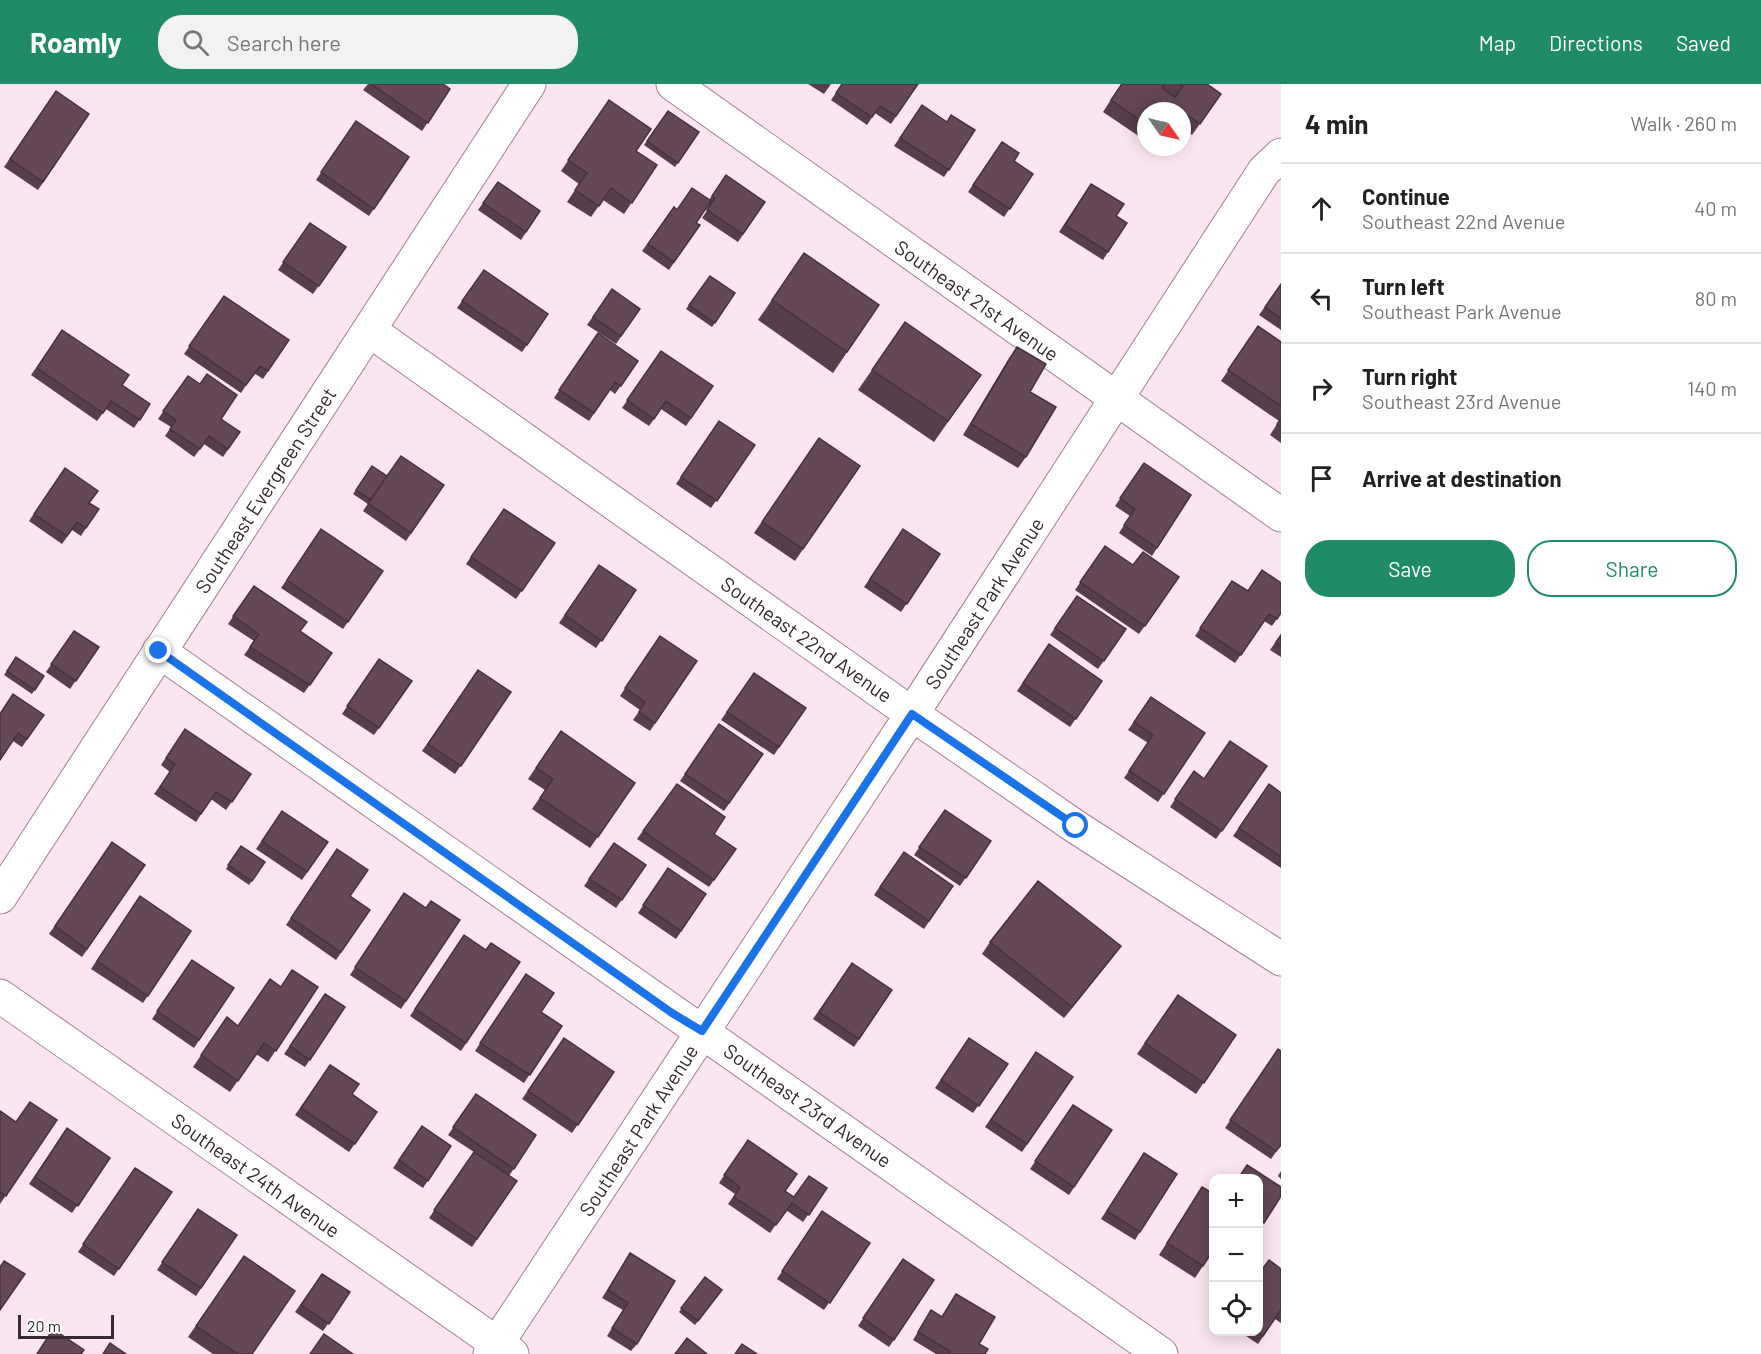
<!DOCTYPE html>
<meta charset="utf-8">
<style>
body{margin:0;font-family:Barlow,sans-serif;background:#f2f2f2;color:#222}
.controls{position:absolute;right:18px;bottom:18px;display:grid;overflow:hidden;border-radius:12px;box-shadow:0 3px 15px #0003}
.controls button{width:54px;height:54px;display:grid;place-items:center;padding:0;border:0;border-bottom:2px solid #e0e0e0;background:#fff;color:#222;font:30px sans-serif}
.compass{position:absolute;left:1137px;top:18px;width:54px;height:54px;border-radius:50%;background:#fff;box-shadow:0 3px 15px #0003;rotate:124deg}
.scale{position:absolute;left:18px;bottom:15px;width:96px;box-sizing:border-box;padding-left:6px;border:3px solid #372a30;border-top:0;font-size:16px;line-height:21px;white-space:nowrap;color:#372a30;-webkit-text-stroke:4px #fff;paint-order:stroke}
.stop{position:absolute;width:18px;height:18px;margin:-14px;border:4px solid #1a73e8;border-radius:50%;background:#fff}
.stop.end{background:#1a73e8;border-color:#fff;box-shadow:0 2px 6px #0008}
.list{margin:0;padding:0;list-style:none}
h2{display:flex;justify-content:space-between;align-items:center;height:78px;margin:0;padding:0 24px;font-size:26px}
h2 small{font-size:20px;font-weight:400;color:#767676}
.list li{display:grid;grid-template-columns:39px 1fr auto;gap:18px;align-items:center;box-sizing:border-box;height:90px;padding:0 24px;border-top:2px solid #e0e0e0}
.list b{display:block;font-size:22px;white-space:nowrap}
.list p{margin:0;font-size:20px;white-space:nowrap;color:#767676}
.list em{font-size:20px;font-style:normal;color:#767676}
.actions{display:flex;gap:12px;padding:18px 24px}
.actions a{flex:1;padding:14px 0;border:2px solid #1f8b69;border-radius:24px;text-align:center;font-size:21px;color:#1f8b69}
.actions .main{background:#1f8b69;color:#fff}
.icon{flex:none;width:33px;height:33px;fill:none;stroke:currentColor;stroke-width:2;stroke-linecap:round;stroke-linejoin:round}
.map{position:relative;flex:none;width:1281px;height:1270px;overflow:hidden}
header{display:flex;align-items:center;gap:36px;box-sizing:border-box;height:84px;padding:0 30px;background:#1f8b69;color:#fff}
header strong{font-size:28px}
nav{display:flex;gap:33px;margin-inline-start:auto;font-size:21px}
.search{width:420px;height:54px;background:#f2f2f2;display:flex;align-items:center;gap:15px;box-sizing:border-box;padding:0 21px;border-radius:24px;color:#767676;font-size:22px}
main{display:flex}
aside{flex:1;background:#fff}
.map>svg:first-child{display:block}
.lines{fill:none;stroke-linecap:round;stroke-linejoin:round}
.minor-casing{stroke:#a18191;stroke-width:35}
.tertiary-casing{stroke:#a18191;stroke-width:35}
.minor{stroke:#fff;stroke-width:33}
.tertiary{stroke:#fff;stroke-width:33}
.wall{fill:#573e4b}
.shaded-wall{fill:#47323d}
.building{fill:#654857;stroke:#47323d;stroke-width:1.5}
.route{stroke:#1a73e8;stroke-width:8}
.labels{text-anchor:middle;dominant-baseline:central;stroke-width:6;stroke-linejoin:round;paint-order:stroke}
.street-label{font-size:20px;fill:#372a30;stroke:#fff}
</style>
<header>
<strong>Roamly</strong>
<div class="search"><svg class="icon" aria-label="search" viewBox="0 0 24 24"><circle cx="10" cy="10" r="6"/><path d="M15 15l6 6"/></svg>Search here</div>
<nav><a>Map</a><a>Directions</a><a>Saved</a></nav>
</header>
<main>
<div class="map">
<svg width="1281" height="1270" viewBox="0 0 1281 1270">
<rect width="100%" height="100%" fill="#fbe5f0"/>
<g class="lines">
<defs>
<path id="minor" d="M673,0l608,431
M369,246l543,384 164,113 205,132
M159,567l1002,703
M0,813l529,-813
M0,912l512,358"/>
<path id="tertiary" d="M490,1270l422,-640 352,-543 17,-16"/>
</defs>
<!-- minor casing -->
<use href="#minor" class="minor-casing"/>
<!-- tertiary casing -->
<use href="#tertiary" class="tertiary-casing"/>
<!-- minor -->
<use href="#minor" class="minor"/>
<!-- tertiary -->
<use href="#tertiary" class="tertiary"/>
</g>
<!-- wall -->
<path class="wall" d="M368,0h75l7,5 -28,42 -59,-41z
M808,0h23l-7,10z
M842,0h76l-27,40 -16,-11 -8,12 -36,-25z
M1121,0h86l14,10 -29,41 -10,-7v-17h-36v30l-43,-29z
M56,7l33,23 -51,76 -34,-23z
M609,16l27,51 21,14 -33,49 -21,-14 -12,17 -24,-15 12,-18 -18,-13z
M922,21l25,17 28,8 -31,47 -50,-31z
M668,27l31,21 -24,35 -31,-22z
M356,37l53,36 -40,59 -53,-36z
M1002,58l12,19 19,13 -29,43 -36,-25z
M726,91l39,27 -27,40 -36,-24 8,-12 -1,-1 -13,18 4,2 -31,45 -27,-19 32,-44 3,3 32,-10z
M498,98l42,29 -19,29 -43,-30z
M1086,107l30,25 -8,36 -5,8 -44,-28z
M310,139l36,24 -33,47 -35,-24z
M804,169l75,52 -46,68 -75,-53z
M484,186l64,44 -26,38 -65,-44z
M710,192l25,17 -23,34 -26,-18z
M1281,200v46l-22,-15z
M612,205l28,20 -24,35 -29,-19z
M224,212l65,44 -26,39 -9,-6 -13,20 -57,-39z
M905,238l76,53 -47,67 -76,-52z
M1258,242l23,16v101l-11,-8 9,-14 -58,-40z
M62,246l60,55 28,19 -16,24 -28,-19 -9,12 -66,-46z
M598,249l40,28 -23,33 -5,-4 -21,31 -35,-23z
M1017,263l9,110 -8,11 -55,-33 46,-77z
M661,267l52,35 -27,40 -25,-17 -12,17 -27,-18z
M188,292l33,43 19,13 -17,25 -19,-13 -10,13 -29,-21 6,-9 -13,-8z
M719,337l36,24 -44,63 -35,-24z
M819,354l41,28 -65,95 -41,-28z
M1144,379l13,85 -5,8 -33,-23 11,-17 -15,-10z
M372,382l15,10 57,9 -38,56 -43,-30 10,-15 -5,8 -15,-10z
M65,384l24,35 -3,25 -5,8 -9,-6 -10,14 -33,-23z
M504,425l51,34 -39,56 -50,-35z
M321,445l62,42 -40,58 -62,-41z
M903,445l37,25 -39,58 -37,-25z
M1105,462l28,19 46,12 -40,57 -64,-44z
M599,481l37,25 -40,58 -37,-25z
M1232,497l49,32 -9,13 -8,-5 -29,42 -40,-27z
M254,502l46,45 32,22 -28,40 -60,-38 10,-14 -26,-17z
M1077,512l49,33 -28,40 -48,-34z
M74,547l25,16 -29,42 -24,-17z
M1281,550v23l-11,-7z
M660,552l37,25 -47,70 -17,-11 7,-10 -20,-14z
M1049,560l53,37 -32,46 -53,-36z
M16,573l28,19 -12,18 -28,-19z
M379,575l33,22 -38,54 -32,-21z
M478,586l33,22 -56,82 -33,-23z
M754,589l52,35 -32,47 -53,-35z
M13,610l31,21 -22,32 -9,-6z
M1151,613l54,36 -47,69 -34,-24 24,-35 -20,-13z
M719,640l44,30 -39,57 -44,-30z
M185,645l66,45 -25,36 -15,-11 -15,23 -42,-28 16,-22 -9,-7z
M561,647l74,52 -45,65 -58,-39 13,-19 -17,-11z
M1267,682l-51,73 -46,-32 24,-36 10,7z
M677,700l37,50 22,15 -27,38 -72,-48z
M1269,700l12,9v75l-48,-32z
M945,726l46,31 -31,45 -46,-31z
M282,727l46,31 -26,38 -46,-31z
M112,758l33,23 -63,92 -33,-23z
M614,759l32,22 -30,43 -32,-22z
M241,762l24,16 -16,23 -23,-16z
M337,765l13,47 20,14 -34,50 -50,-35z
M904,768l49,34 -29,43 -50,-34z
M668,784l38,26 -30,45 -38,-26z
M404,809l22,15 34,12 -59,89 -51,-34z
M140,812l51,35 -48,72 -52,-34z
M464,851l22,15 34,12 -59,89 -51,-35z
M990,858l131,4 -57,72 -82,-64z
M192,876l42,28 -40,60 -42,-29z
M852,879l40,27 -38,57 -41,-28z
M526,890l15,38 21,14 -38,57 -49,-32z
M281,903h37l-50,75 -12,-8 -26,38 -37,-25 34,-50 11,9z
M325,910l20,13 -40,60 -21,-13z
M1178,911l58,40 -40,59 -59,-40z
M564,954l50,34 -42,61 -50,-34z
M969,954l39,26 -35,49 -38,-25z
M1278,965l3,96 -10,14 -46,-31z
M1036,968l37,25 -51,75 -37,-25z
M330,981l22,29 25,18 -28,40 -54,-37z
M476,1010l60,41 -27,41 8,5 -45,66 -43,-29 45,-66 -26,-17z
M1073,1021l39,25 -43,65 -39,-26z
M0,1027l16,11 41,-2 -57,84z
M422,1042l29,20 -28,42 -30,-20z
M67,1044l43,30 -38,55 -43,-29z
M748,1056l37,51 9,6 33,-9 -24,34 -17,-12 -16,23 -42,-29 7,-10 -16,-11z
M1144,1069l-4,79 -5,8 -34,-21z
M1247,1081l34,22v9l-23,34v-51h-21z
M135,1084l37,24 -58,84 -36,-24z
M1281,1087v8l-3,-3z
M1202,1103l1,79 -8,12 -36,-23z
M198,1125l39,26 -41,61 -39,-26z
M822,1127l48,32 -46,67 -47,-31z
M630,1169l7,91 -6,7 -24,-15 16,-26 -21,-12z
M244,1172l8,98h-39l-25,-17z
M903,1175l31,21 -45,67 -31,-21z
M1281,1185v54l-6,-4 -17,25 -18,-12h18z
M322,1190l28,18 -27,39 -28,-19z
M705,1193l17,13 -27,35 -16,-13z
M956,1210l23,50 6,10h-49l-23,-14 18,-30 11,7z"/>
<!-- shaded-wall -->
<path class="shaded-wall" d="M1121,862l-8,11 -49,61 8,-11z"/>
<!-- building -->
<path class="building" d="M371,0h72l7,5 -22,34z
M842,0h76l-22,32 -16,-10 -8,11 -36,-24z
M1122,0h43l-3,4 13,9 8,-11 -4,-2h28l14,10 -21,30 -29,-20 -5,7h-20v13l-35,-24z
M56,7l33,23 -46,68 -33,-23z
M609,16l42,29 -15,22 21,14 -25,38 -21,-15 -12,18 -24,-16 12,-17 -19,-13z
M922,21l25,17 4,-7 24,15 -26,40 -49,-32z
M668,27l31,21 -21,31 -31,-22z
M356,37l53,36 -35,52 -53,-37z
M1002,58l17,11 -5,8 19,13 -23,35 -37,-24z
M726,91l39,27 -22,32 -36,-24 8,-12 -3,-2z
M498,98l42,29 -14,21 -43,-29z
M1091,100l33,20 -8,12 11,7 -19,29 -43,-27z
M692,104l19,13 -15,22 4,2 -26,37 -26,-18 26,-37 3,3z
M310,139l36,24 -27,39 -36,-24z
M804,169l75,52 -32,47 -75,-52z
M484,186l64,44 -21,31 -65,-44z
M710,192l25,17 -20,30 -26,-18z
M1281,200v35l-16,-12z
M612,205l28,20 -19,27 -28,-19z
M224,212l65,44 -21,31 -8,-5 -14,19 -57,-39z
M905,238l76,53 -33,46 -76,-51z
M1258,242l23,16v64l-53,-36z
M62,246l67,45 -7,10 28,19 -10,16 -29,-19 -8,12 -66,-45z
M598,249l40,28 -17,25 -6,-4 -21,31 -35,-23z
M1017,263l29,17 -16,28 26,15 -30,50 -55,-33z
M661,267l52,35 -22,32 -25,-17 -12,18 -27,-19z
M207,290l30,21 -16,24 19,13 -12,17 -19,-13 -9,13 -30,-20 6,-9 -13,-9 25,-35 12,8z
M1281,335v8l-4,-3z
M719,337l36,24 -38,56 -36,-24z
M819,354l41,28 -57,83 -41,-27z
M401,372l43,29 -33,48 -43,-30z
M1144,379l47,32 -34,53 -33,-23 11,-16 -15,-11z
M372,382l15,10 -16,24 -15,-10z
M65,384l33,23 -9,12 10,6 -13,19 -9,-6 -10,14 -33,-22z
M504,425l51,34 -33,48 -51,-34z
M321,445l62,42 -35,51 -61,-42z
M903,445l37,25 -33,50 -37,-25z
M1105,462l28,19 10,-13 36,25 -34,49 -65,-44z
M599,481l37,25 -34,51 -37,-26z
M1262,486l19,13v30l-4,6 -8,-5 -28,41 -41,-27 32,-47 16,10z
M254,502l53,36 -7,9 32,22 -22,32 -60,-38 9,-13 -26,-18z
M1077,512l49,33 -22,32 -49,-33z
M74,547l25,16 -23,34 -25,-17z
M1281,551v11l-5,-4z
M660,552l37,25 -42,62 -16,-11 6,-10 -20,-14z
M1049,560l53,37 -26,38 -53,-36z
M16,573l28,19 -9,14 -28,-19z
M379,575l33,22 -33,47 -32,-22z
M478,586l33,22 -50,74 -33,-22z
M754,589l52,35 -27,39 -52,-35z
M13,610l31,21 -17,24 -9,-6 -18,27v-46z
M1151,613l54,36 -41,61 -35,-23 24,-36 -19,-13z
M719,640l44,30 -34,49 -44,-29z
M185,645l66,45 -19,28 -16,-10 -15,22 -41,-27 15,-23 -9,-6z
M561,647l74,52 -37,54 -58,-39 13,-19 -17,-11z
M1230,657l37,25 -45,65 -47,-32 19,-28 10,8z
M677,700l48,33 -11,17 22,15 -22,31 -71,-49z
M1269,700l12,9v64l-42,-29z
M945,726l46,31 -25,37 -47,-31z
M282,727l46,31 -21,30 -45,-31z
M112,758l33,23 -58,84 -32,-23z
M614,759l32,22 -24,35 -33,-21z
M241,762l24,16 -13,19 -24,-16z
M337,765l31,21 -18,26 20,14 -29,42 -50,-34z
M904,768l49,34 -24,35 -49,-34z
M668,784l38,26 -25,37 -38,-26z
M1038,797l83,65 -49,61 -82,-65z
M404,809l22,15 5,-7 29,19 -54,81 -51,-34z
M140,812l51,35 -43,65 -51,-35z
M464,851l22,15 5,-7 29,19 -54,81 -51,-34z
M192,876l42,28 -35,52 -42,-29z
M852,879l40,27 -33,49 -40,-27z
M292,886l26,17 -42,64 -12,-8 -26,38 -37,-26 26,-38 11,9 32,-47 11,8z
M526,890l28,19 -13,19 21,14 -32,49 -50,-32z
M325,910l20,13 -35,53 -20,-14z
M1178,911l58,40 -32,48 -59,-40z
M564,954l50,34 -36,53 -50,-34z
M969,954l39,26 -29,42 -38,-26z
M1278,965l3,2v94l-5,6 -46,-31z
M1036,968l37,25 -46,67 -36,-24z
M330,981l29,19 -7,10 25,18 -22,32 -54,-36z
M476,1010l60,41 -22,34 -61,-42z
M30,1018l27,18 -51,76 -6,-4v-81l16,11z
M1073,1021l39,25 -38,57 -39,-26z
M422,1042l29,20 -23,35 -29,-21z
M67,1044l43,30 -32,48 -43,-29z
M748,1056l49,34 -12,17 9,6 15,-21 18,12 -18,27 -17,-12 -16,22 -42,-28 6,-10 -16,-12z
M474,1068l43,29 -40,58 -43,-29z
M1144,1069l33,21 -37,58 -33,-21z
M1247,1081l34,22v9l-17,27 -6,-4v-40h-20z
M135,1084l37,24 -53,77 -36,-25z
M1202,1103l12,7v55l-11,17 -36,-23z
M198,1125l39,26 -36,53 -39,-26z
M822,1127l48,32 -40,60 -48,-32z
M630,1169l45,28 -38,63 -25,-16 16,-25 -20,-13z
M244,1172l51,35 -43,63h-14l-42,-28z
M903,1175l31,21 -40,60 -31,-22z
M1269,1176l12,9v43l-1,-1 -17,25 -6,-4h1v-57z
M4,1177l21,13 -25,36v-43z
M322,1190l28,18 -21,32 -28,-19z
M705,1193l17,13 -24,31 -17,-13z
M956,1210l39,23 -16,27 9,5 -3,5h-37l2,-3 -32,-19 13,-22 11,7z
M53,1245l31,21 -3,4h-44z
M324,1250l29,20h-43z
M687,1254l20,16h-32z
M110,1259l16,11h-23z
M742,1260l15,10h-22z"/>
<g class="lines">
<!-- route -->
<path class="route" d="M159,567l513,362 30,18 210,-317 164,112"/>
</g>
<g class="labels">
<!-- street labels -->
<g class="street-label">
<text transform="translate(977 216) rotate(35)">Southeast 21st Avenue</text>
<text transform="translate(265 406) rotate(-57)">Southeast Evergreen Street</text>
<text transform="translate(984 519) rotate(-57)">Southeast Park Avenue</text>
<text transform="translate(807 555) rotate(35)">Southeast 22nd Avenue</text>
<text transform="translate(808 1021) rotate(35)">Southeast 23rd Avenue</text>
<text transform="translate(638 1046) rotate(-57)">Southeast Park Avenue</text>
<text transform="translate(256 1091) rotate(35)">Southeast 24th Avenue</text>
</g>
</g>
</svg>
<div class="controls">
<button>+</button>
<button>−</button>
<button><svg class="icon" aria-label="locate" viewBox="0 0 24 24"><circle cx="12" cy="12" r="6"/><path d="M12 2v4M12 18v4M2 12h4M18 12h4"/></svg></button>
</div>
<svg class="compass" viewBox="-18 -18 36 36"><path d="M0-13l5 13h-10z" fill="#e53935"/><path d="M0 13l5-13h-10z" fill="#767676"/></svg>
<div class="scale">20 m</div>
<div class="stop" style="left:1076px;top:742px"></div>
<div class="stop end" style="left:159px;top:567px"></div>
</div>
<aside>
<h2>4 min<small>Walk · 260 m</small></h2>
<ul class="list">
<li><svg class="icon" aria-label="ahead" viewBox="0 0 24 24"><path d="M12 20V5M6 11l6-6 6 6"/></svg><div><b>Continue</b><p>Southeast 22nd Avenue</p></div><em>40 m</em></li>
<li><svg class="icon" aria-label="left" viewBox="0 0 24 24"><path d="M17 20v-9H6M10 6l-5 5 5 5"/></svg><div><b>Turn left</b><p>Southeast Park Avenue</p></div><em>80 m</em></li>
<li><svg class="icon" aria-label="right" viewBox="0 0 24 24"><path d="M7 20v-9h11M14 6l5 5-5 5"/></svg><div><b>Turn right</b><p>Southeast 23rd Avenue</p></div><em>140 m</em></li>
<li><svg class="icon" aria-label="arrive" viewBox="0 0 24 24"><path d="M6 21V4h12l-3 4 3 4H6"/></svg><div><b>Arrive at destination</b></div></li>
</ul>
<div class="actions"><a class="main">Save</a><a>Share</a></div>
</aside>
</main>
